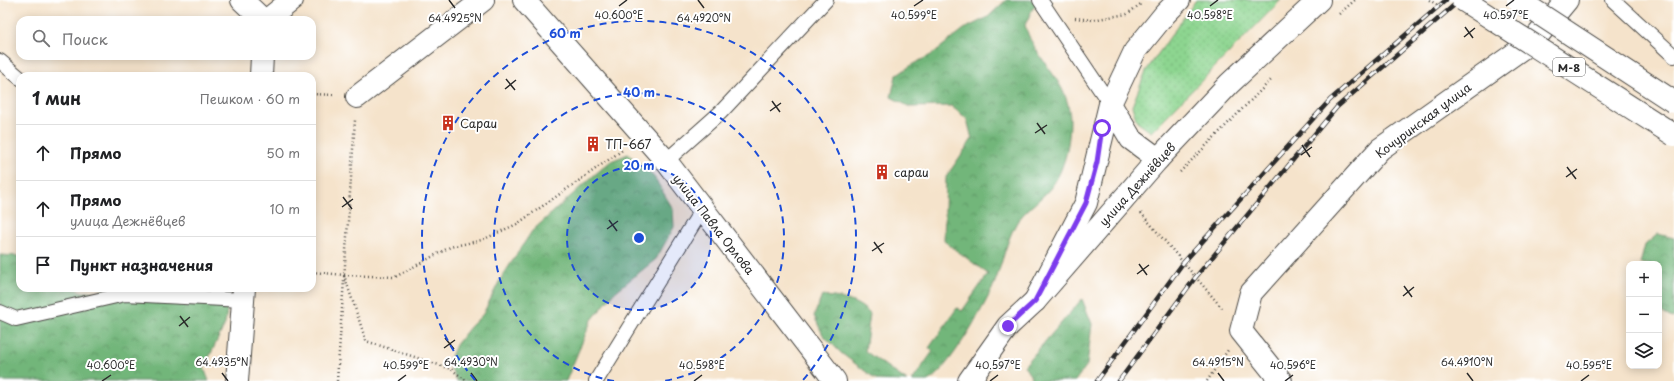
<!DOCTYPE html>
<html lang="ru">
<meta charset="utf-8">
<style>
body{margin:0;font-family:"Playpen Sans",sans-serif;background:#f6f6f6;color:#202124}
.controls{position:absolute;right:12px;bottom:12px;display:grid;overflow:hidden;border-radius:8px;box-shadow:0 2px 10px #0003}
.controls button{width:36px;height:36px;display:grid;place-items:center;padding:0;border:0;border-bottom:1px solid #e0e0e0;background:#fff;color:#202124;font:20px sans-serif}
.stop{position:absolute;width:12px;height:12px;margin:-9px;border:3px solid #7c3aed;border-radius:50%;background:#fff}
.stop.end{background:#7c3aed;border-color:#fff;box-shadow:0 1px 4px #0008}
.list{margin:0;padding:0;list-style:none}
h2{display:flex;justify-content:space-between;align-items:center;height:52px;margin:0;padding:0 16px;font-size:17px}
h2 small{font-size:13px;font-weight:400;color:#757577}
.list li{display:grid;grid-template-columns:26px 1fr auto;gap:12px;align-items:center;box-sizing:border-box;height:56px;padding:0 16px;border-top:1px solid #e0e0e0}
.list b{display:block;font-size:15px;white-space:nowrap}
.list p{margin:0;font-size:13px;white-space:nowrap;color:#757577}
.list em{font-size:13px;font-style:normal;color:#757577}
.icon{flex:none;width:22px;height:22px;fill:none;stroke:currentColor;stroke-width:2;stroke-linecap:round;stroke-linejoin:round}
.map{position:relative;flex:none;width:1674px;height:381px;overflow:hidden}
.search{position:absolute;background:#fff;box-shadow:0 2px 10px #0003;left:16px;top:16px;width:300px;height:44px;display:flex;align-items:center;gap:10px;box-sizing:border-box;padding:0 14px;border-radius:12px;color:#757577;font-size:15px}
.panel{position:absolute;background:#fff;box-shadow:0 2px 10px #0003;left:16px;top:72px;width:300px;height:220px;border-radius:12px}
.map>svg:first-child{display:block}
.grass{fill:url(#grass-dots);stroke:#5c805e}
.forest{fill:url(#forest-crowns);stroke:#4e7052}
.lines{fill:none;stroke-linecap:round;stroke-linejoin:round}
.service-casing{stroke:#494743;stroke-width:16}
.minor-casing{stroke:#494743;stroke-width:24}
.secondary-casing{stroke:#494743;stroke-width:24}
.primary-casing{stroke:#494743;stroke-width:24}
.path{stroke:#494743;stroke-width:2.5;stroke-dasharray:1 3;stroke-linecap:butt}
.service{stroke:#fff;stroke-width:14}
.minor{stroke:#fff;stroke-width:22}
.secondary{stroke:#fff;stroke-width:22}
.primary{stroke:#fff;stroke-width:22}
.rail-casing{stroke:#2b2b2b;stroke-width:4.5}
.rail{stroke:#fff;stroke-width:3;stroke-dasharray:9;stroke-linecap:butt}
.primary-bridge-casing{stroke:#494743;stroke-width:24;stroke-linecap:butt}
.path-bridge{stroke:#494743;stroke-width:2.5;stroke-dasharray:1 3;stroke-linecap:butt}
.primary-bridge{stroke:#fff;stroke-width:22}
.route{stroke:#7c3aed;stroke-width:5}
.ticks{fill:none;stroke:#2b2b2b;stroke-width:1.5}
.ring{fill:none;stroke:#1d4ed8;stroke-width:2;stroke-dasharray:7 5}
.labels{text-anchor:middle;dominant-baseline:central;stroke-width:4;stroke-linejoin:round;paint-order:stroke}
.shield{fill:#fff;stroke:#6b6b6b;stroke-width:1}
.shield-label{font-size:11px;font-weight:bold;fill:#2b2b2b}
.street-label{font-size:12px;fill:#2b2b2b;stroke:#fff}
.poi-label{font-size:12px;fill:#2b2b2b;stroke:#fff;text-anchor:start}
.ticks-label{font-size:10px;text-anchor:middle;fill:#2b2b2b;stroke:#fff;stroke-width:4;stroke-linejoin:round;paint-order:stroke}
.centre{fill:#1d4ed8;stroke:#fff;stroke-width:2}
.ring-label{font-size:12px;text-anchor:middle;font-weight:bold;fill:#1d4ed8;stroke:#fff;stroke-width:4;stroke-linejoin:round;paint-order:stroke}
</style>
<div class="map">
<svg width="1674" height="381" viewBox="0 0 1674 381">
<defs>
<pattern id="grass-dots" width="8" height="8" patternUnits="userSpaceOnUse"><rect width="8" height="8" fill="#8dd590"/><path d="M2 2h.1M6 6h.1" fill="none" stroke="#7ab77c" stroke-width="1.8" stroke-linecap="round"/></pattern>
<pattern id="forest-crowns" width="20" height="18" patternUnits="userSpaceOnUse"><rect width="20" height="18" fill="#72b67a"/><path d="M2 6a3 3 0 1 1 6 0M12 15a3 3 0 1 1 6 0" fill="none" stroke="#5e9464"/></pattern>
</defs>
<rect width="100%" height="100%" fill="#fff"/>
<filter id="ink" filterUnits="userSpaceOnUse"><feTurbulence type="fractalNoise" baseFrequency=".025" numOctaves="2"/><feDisplacementMap in="SourceGraphic" scale="8" xChannelSelector="R" yChannelSelector="G"/><feConvolveMatrix kernelMatrix="1 2 1 2 8 2 1 2 1" color-interpolation-filters="sRGB"/></filter>
<filter id="wash" filterUnits="userSpaceOnUse"><feTurbulence type="fractalNoise" baseFrequency=".012" numOctaves="4" result="noise"/><feDisplacementMap in="SourceGraphic" scale="16" xChannelSelector="R" yChannelSelector="G"/><feGaussianBlur stdDeviation="0.9" result="paint"/><feColorMatrix in="noise" values="0 0 0 0 0 0 0 0 0 0 0 0 0 0 0 0 0 1.4 0 .05"/><feComposite in="paint" operator="in"/></filter>
<g filter="url(#wash)">
<rect width="100%" height="100%" fill="#f5e3cb"/>
<!-- grass -->
<path class="grass" d="M1196,0h85l-130,132 -14,-10 -5,-16 14,-35z"/>
<!-- forest -->
<path class="forest" d="M1006,0h40l-13,8 -8,17c2,6 4,13 8,19 14,26 36,43 37,75 0,26 -6,57 -25,75 -10,10 -20,17 -28,28 -10,17 -15,42 -22,60 -7,19 -49,93 -68,99 -4,0 -11,0 -15,0l21,-30 -4,-3 28,-40 5,3 26,-37 -44,-33 2,-64 26,-38 -5,-20 -16,-13 -41,1 -19,-10 5,-21 17,-12 18,-9 33,-26 24,-12z
M628,154l14,11 12,12 19,32 1,18 -18,32 -41,33 -24,29 -25,60h-109l-9,-18 8,-18 14,-18 13,-13 17,-34 32,-49 61,-55 18,-15z
M1658,234l16,4v79l-2,1 -13,-7v-47h-19l5,-19z
M0,255l19,1 1,2v30h52l11,4h17l4,-4h126l-5,36 -21,44 5,13h-209z
M822,296c18,1 35,4 48,18l-5,37 42,30 -30,-1 -36,-27 -18,-18 -9,-19z
M1082,299l10,25 -5,41 -12,16h-41l-10,-15z"/>
</g>
<g filter="url(#ink)">
<g class="lines">
<defs>
<path id="service" d="M1040,0l70,104
M1613,0l61,56
M0,61l20,17
M666,161l55,-49 105,-112
M0,312l16,7 109,-25 118,6
M596,381l107,-173"/>
<path id="minor" d="M242,0l21,20
M524,0l142,161 169,220
M267,20l25,-20
M261,76l1,-20
M357,97l126,-97
M237,381l7,-93
M1281,381l-40,-50 10,-38 129,-144 154,-109 33,-40"/>
<path id="secondary" d="M969,381l39,-55 27,-25 123,-142 71,-75 90,-84"/>
<path id="primary" d="M1110,104l21,35 27,20
M1035,301l51,-98 24,-99 25,-53 30,-37 14,-14"/>
</defs>
<!-- service casing -->
<use href="#service" class="service-casing"/>
<!-- minor casing -->
<use href="#minor" class="minor-casing"/>
<!-- secondary casing -->
<use href="#secondary" class="secondary-casing"/>
<!-- primary casing -->
<use href="#primary" class="primary-casing"/>
<!-- path -->
<path class="path" d="M1339,14l16,-14
M1075,18l17,2 35,-6 15,-11
M312,94l23,1
M1180,172l92,-93
M1141,213l81,95
M312,272l32,3 22,66 85,28 16,12
M344,275l51,2 55,-30 32,-7 35,-16 107,-75
M337,381l18,-261
M1207,381l21,-31"/>
<!-- service -->
<use href="#service" class="service"/>
<!-- minor -->
<use href="#minor" class="minor"/>
<!-- secondary -->
<use href="#secondary" class="secondary"/>
<!-- primary -->
<use href="#primary" class="primary"/>
<defs>
<path id="rail" d="M1097,381l86,-118 147,-163 116,-100
M1119,381l76,-103 142,-171 123,-107"/>
</defs>
<!-- rail casing -->
<use href="#rail" class="rail-casing"/>
<!-- rail -->
<use href="#rail" class="rail"/>
<defs>
<path id="primary-bridge" d="M1463,0l211,135
M1518,0l156,102"/>
</defs>
<!-- primary-bridge casing -->
<use href="#primary-bridge" class="primary-bridge-casing"/>
<!-- path-bridge -->
<path class="path-bridge" d="M1429,0l12,7"/>
<!-- primary-bridge -->
<use href="#primary-bridge" class="primary-bridge"/>
</g>
</g>
<g class="lines" filter="url(#ink)">
<!-- route -->
<path class="route" d="M1008,326l27,-25 51,-98 11,-41 5,-34"/>
</g>
<!-- ticks -->
<path class="ticks" d="M449,0l6,8M698,0l6,8M619,6l8,-6M914,6l9,-6M1210,6l8,-6M1506,6l8,-6M1465,27l8,11M1464,37l11,-9M506,79l9,11M505,89l11,-9M772,101l8,11M770,111l11,-8M1037,123l8,11M1035,133l12,-8M1302,145l8,12M1301,155l11,-8M1567,167l9,12M1566,177l11,-8M343,197l9,12M342,207l11,-8M609,220l8,11M607,229l11,-8M874,242l8,11M872,251l12,-8M1139,264l8,11M1137,274l12,-9M1404,286l8,11M1403,296l11,-9M180,316l8,11M179,326l11,-9M445,338l9,11M444,348l11,-8M222,373l6,8M471,373l6,8M1218,373l6,8M1467,373l6,8M102,381l9,-6M398,381l8,-6M694,381l8,-6M990,381l8,-6M1285,381l8,-6M1581,381l8,-6"/>
<!-- distance rings -->
<circle cx="639" cy="238" r="72" fill="#1d4ed8" fill-opacity=".12"/>
<g class="ring">
<circle cx="639" cy="238" r="72"/>
<path d="M614 381A145 145 0 1 1 664 381"/>
<path d="M475 380A217 217 0 1 1 803 380"/>
</g>
<!-- icons -->
<defs>
<symbol id="building-bare" viewBox="-9 -9 18 18"><path d="M-4-6H4V6H1V3H-1V6H-4ZM-2.5-4.3h1.7v1.8h-1.7ZM.8-4.3h1.7v1.8H.8ZM-2.5-1h1.7V.8h-1.7ZM.8-1h1.7V.8H.8Z" fill="#c8321e" stroke="#fff" stroke-width="2.5" paint-order="stroke"/></symbol>
</defs>
<g fill-rule="evenodd">
<use href="#building-bare" x="437" y="112" width="22" height="22"/>
<use href="#building-bare" x="582" y="133" width="22" height="22"/>
<use href="#building-bare" x="871" y="161" width="22" height="22"/>
</g>
<g class="labels">
<!-- shield labels -->
<rect class="shield" x="1553" y="58" width="32" height="18" rx="3"/>
<g class="shield-label">
<text x="1569" y="67">М-8</text>
</g>
<!-- street labels -->
<g class="street-label">
<text transform="translate(1423 120) rotate(-37)">Кочуринская улица</text>
<text transform="translate(1137 184) rotate(-48)">улица Дежнёвцев</text>
<text transform="translate(714 224) rotate(52)">улица Павла Орлова</text>
</g>
<!-- poi labels -->
<g class="poi-label">
<text x="460" y="123">Сараи</text>
<text x="605" y="144">ТП-667</text>
<text x="894" y="172">сараи</text>
</g>
</g>
<g class="ticks-label">
<text x="619" y="19">40.600°E</text>
<text x="914" y="19">40.599°E</text>
<text x="1210" y="19">40.598°E</text>
<text x="1506" y="19">40.597°E</text>
<text x="455" y="22">64.4925°N</text>
<text x="704" y="22">64.4920°N</text>
<text x="222" y="366">64.4935°N</text>
<text x="471" y="366">64.4930°N</text>
<text x="1218" y="366">64.4915°N</text>
<text x="1467" y="366">64.4910°N</text>
<text x="111" y="369">40.600°E</text>
<text x="406" y="369">40.599°E</text>
<text x="702" y="369">40.598°E</text>
<text x="998" y="369">40.597°E</text>
<text x="1293" y="369">40.596°E</text>
<text x="1589" y="369">40.595°E</text>
</g>
<circle cx="639" cy="238" r="6" class="centre"/>
<g class="ring-label">
<text x="565" y="38">60 m</text>
<text x="639" y="97">40 m</text>
<text x="639" y="170">20 m</text>
</g>
</svg>
<div class="controls">
<button>+</button>
<button>−</button>
<button><svg class="icon" aria-label="layers" viewBox="0 0 24 24"><path d="M12 4l9 5-9 5-9-5zM3 14l9 5 9-5"/></svg></button>
</div>
<div class="stop" style="left:1102px;top:128px"></div>
<div class="stop end" style="left:1008px;top:326px"></div>
<div class="search"><svg class="icon" aria-label="search" viewBox="0 0 24 24"><circle cx="10" cy="10" r="6"/><path d="M15 15l6 6"/></svg>Поиск</div>
<section class="panel">
<h2>1 мин<small>Пешком · 60 m</small></h2>
<ul class="list">
<li><svg class="icon" aria-label="ahead" viewBox="0 0 24 24"><path d="M12 20V5M6 11l6-6 6 6"/></svg><div><b>Прямо</b></div><em>50 m</em></li>
<li><svg class="icon" aria-label="ahead" viewBox="0 0 24 24"><path d="M12 20V5M6 11l6-6 6 6"/></svg><div><b>Прямо</b><p>улица Дежнёвцев</p></div><em>10 m</em></li>
<li><svg class="icon" aria-label="arrive" viewBox="0 0 24 24"><path d="M6 21V4h12l-3 4 3 4H6"/></svg><div><b>Пункт назначения</b></div></li>
</ul>
</section>
</div>
